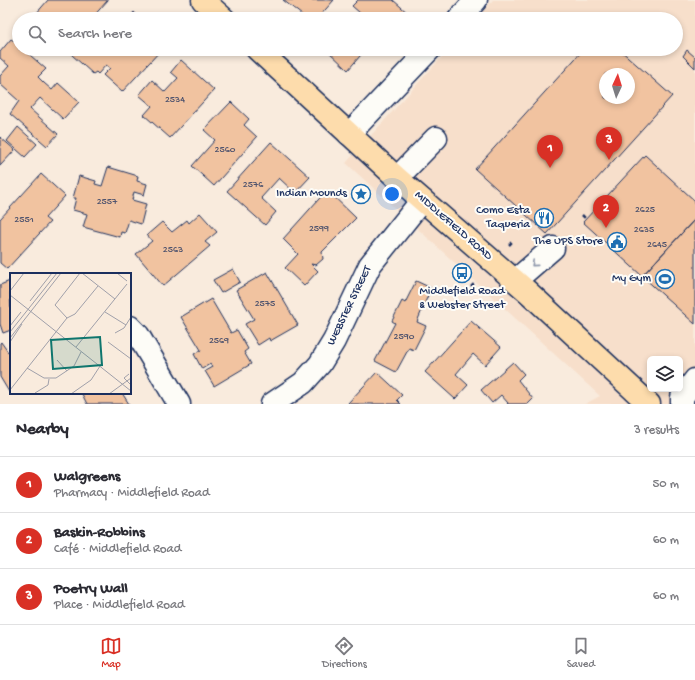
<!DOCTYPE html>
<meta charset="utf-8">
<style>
body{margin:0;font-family:"Gochi Hand",sans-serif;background:#f2f2f3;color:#2b2b33}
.controls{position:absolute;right:12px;bottom:12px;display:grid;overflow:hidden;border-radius:6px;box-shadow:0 2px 6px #0003}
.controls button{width:36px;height:36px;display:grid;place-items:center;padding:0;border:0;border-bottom:1px solid #e1e1e2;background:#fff;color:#2b2b33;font:20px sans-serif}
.compass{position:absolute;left:599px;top:68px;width:36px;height:36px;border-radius:50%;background:#fff;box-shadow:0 2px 6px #0003;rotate:4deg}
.you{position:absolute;left:392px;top:194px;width:14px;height:14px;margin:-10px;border:3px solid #fff;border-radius:50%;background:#1a73e8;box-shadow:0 0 0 6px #1a73e833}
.badge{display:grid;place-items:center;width:26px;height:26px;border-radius:50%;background:#d93025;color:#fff;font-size:13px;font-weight:700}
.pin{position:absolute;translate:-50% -33px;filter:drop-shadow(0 1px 2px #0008)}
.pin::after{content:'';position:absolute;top:21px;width:14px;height:12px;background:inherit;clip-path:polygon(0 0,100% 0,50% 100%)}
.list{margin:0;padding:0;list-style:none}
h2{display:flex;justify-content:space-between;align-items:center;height:52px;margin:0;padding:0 16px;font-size:17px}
h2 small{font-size:13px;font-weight:400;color:#7c7c81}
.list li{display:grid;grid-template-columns:26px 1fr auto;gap:12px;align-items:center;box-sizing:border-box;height:56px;padding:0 16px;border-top:1px solid #e1e1e2}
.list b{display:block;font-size:15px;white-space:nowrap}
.list p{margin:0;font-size:13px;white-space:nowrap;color:#7c7c81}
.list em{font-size:13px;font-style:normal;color:#7c7c81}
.icon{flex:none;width:22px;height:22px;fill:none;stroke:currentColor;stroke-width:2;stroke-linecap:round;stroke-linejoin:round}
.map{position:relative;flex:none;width:695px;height:404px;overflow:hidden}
.search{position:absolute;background:#fff;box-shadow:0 2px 6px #0003;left:12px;right:12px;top:12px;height:44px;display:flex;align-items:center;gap:10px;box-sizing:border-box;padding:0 14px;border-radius:22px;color:#7c7c81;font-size:15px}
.sheet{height:220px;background:#fff}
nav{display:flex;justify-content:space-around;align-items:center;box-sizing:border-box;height:56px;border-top:1px solid #e1e1e2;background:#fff;font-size:11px;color:#7c7c81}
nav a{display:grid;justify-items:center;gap:2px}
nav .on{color:#d93025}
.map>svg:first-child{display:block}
.built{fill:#f7dfcb;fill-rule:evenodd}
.building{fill:#f1c3a0;stroke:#1b2f5e;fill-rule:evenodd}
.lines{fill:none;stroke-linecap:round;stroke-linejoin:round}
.minor-casing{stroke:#1b2f5e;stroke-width:25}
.major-casing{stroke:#1b2f5e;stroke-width:25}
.path{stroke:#1b2f5e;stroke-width:2.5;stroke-dasharray:4 3;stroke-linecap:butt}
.minor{stroke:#fdfcf7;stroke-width:22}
.major{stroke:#fddcac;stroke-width:22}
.oneway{stroke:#8c96aa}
.labels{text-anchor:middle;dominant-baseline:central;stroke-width:4;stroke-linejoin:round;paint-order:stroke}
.number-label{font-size:10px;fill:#50546e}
.poi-label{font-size:12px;fill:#1b2f5e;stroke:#fdfcf7;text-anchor:end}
.street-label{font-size:12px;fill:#1b2f5e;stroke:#fdfcf7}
.inset-road{fill:none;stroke:#a0a0aa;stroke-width:1}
.view{fill:#0f766e;fill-opacity:0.15;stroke:#0f766e;stroke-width:2}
.inset-edge{fill:none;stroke:#1b2f5e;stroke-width:2}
</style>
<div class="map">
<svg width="695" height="404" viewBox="0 0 695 404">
<rect width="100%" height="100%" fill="#f9ebdd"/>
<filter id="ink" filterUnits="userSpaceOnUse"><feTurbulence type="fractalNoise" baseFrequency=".025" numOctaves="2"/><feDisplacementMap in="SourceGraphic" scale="8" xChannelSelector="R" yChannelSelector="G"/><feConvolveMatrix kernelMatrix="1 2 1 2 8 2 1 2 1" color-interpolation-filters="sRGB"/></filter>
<g filter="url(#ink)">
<!-- built -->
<path class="built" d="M493,0h202v404h-110l15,-8 -254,-233 103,-114h227v-30h-200zM605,74h24v24h-24zM650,359h30v30h-30z"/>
<!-- building -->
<path class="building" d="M48,0h60l-17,19h-8l-7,-6 -6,6h-30l-5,-4z
M283,0h51l-17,19h-10z
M358,0h35l16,14 -5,5h-50l6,-6 -8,-7z
M134,12l7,7h-14z
M11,39l8,6v4h4l23,20 -8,8 6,6 8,7 6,-7 21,19 -16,17 -23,-21 -10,11 28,25 -11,12 -37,-32 9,-13 -19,-17v-8l9,-10 -9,-8v-6z
M77,49h85l-40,43 -19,-17 7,-7 -4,-3 -8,9 -2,-2 -3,2 -21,-19z
M326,49h40l-18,21z
M584,49h35l53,47 -125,138 -72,-65zM605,74h24v24h-24z
M687,50l8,7v11l-12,-12z
M181,60l33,30 -44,48 -26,-23 8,-9 -13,-11 13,-15 13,12 13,-14 -7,-6z
M231,102l18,17 -5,6 13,12 -43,49 -22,-20 23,-26 -11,-10z
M18,127l19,17 -12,13 -18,-16z
M0,137l15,13 -15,16z
M271,142l39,35 -15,16 -16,-15 -18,20 15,14 -11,13 -38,-34z
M645,155l50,46v18l-53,57 -59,-54z
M108,167l30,9 -1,5 10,3 -3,11 -10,-3 -2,8 14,4 -5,20 -12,-4 -4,13 -4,-1 -1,5 -37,-10 4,-13 -14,-4 3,-12h-3l6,-22 17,5 -1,3 7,2z
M41,174l24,22 -20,22 5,4 -43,47 -7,-6v-44z
M327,190l29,28 -34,34 1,7 -7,6 -5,-1 7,7 -14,15 -19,-18 13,-14 -15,-15z
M200,213l17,19 -12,10 5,4 -47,40 -27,-32 16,-13 -5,-6 15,-13 10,10 15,-12 2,3z
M695,219v105l-53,-48z
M233,269l7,13 -19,11 -8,-13z
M267,272l31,53 -28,16 -1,-3 -11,7 -13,-21 9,-5 -18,-29z
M10,281l1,49 -8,3 -3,-9v-39z
M416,281l15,7 -14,34 9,4 -12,24 -5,-2 -13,24 -21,-11 20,-38 -3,-2 10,-20 3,2z
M211,299l20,34 6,-3 11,19 -4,3 7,12 -37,22 -9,-15 7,-4 -2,-3 -8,5 -8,-15 7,-4 -20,-33z
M471,321l30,26 -16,18 -12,-11 -17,20 12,11 -13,14 -30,-27z
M1,342l7,10 3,-2v41l-2,1 -9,-15v-34z
M513,362l11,12 -6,6 15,19 -5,5h-21l1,-1 -7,-8 -9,8 -11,-13z
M377,372l25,23 -5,5 4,4h-51l-2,-1z
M84,393h38l7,11h-42l-5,-10z"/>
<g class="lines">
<defs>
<path id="minor" d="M459,19l17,-19
M349,134l81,-85
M397,178l39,-40
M516,280l37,-32
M130,327l8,8 41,69
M272,404l31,-21 17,-19 14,-23 36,-76 52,-65
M682,404v-7l13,-17"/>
<path id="major" d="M203,0l21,19
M257,49l140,129 131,114 121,112"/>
</defs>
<!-- minor casing -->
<use href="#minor" class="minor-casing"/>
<!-- major casing -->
<use href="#major" class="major-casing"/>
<!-- path -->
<path class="path" d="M582,215l4,4
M509,245l4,-4
M471,287l3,-3"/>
<!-- minor -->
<use href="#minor" class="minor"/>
<!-- major -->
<use href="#major" class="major"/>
</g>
<!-- one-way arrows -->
<defs><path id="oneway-chevron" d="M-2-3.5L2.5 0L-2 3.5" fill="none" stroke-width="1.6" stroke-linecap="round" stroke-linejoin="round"/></defs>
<use class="oneway" href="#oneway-chevron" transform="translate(534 264) rotate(139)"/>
</g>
<!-- icons -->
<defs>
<symbol id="sight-ring" viewBox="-11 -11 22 22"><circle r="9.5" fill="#fdfcf7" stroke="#1f6fb2" stroke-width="1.5"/><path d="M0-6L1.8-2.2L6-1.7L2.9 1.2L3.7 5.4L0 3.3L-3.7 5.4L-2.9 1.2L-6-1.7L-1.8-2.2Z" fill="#1f6fb2"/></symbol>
<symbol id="restaurant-ring" viewBox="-11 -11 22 22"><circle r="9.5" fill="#fdfcf7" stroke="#1f6fb2" stroke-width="1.5"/><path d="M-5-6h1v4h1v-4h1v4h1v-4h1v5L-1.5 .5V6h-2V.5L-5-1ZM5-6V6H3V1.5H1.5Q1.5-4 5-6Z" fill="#1f6fb2"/></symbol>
<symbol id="civic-ring" viewBox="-11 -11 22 22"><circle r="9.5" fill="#fdfcf7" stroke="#1f6fb2" stroke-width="1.5"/><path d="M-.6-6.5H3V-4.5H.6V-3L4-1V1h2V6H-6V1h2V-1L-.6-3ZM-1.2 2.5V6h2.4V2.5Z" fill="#1f6fb2"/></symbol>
<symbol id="bus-ring" viewBox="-11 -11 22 22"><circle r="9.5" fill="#fdfcf7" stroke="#1f6fb2" stroke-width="1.5"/><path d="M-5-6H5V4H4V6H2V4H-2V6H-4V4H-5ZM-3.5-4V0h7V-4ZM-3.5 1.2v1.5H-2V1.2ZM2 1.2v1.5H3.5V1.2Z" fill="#1f6fb2"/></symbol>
<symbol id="stadium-ring" viewBox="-11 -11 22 22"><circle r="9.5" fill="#fdfcf7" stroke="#1f6fb2" stroke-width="1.5"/><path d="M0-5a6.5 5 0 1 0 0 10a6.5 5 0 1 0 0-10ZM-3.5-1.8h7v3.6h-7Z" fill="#1f6fb2"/></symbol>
</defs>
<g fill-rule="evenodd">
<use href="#sight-ring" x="350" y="183" width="22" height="22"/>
<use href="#restaurant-ring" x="533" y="207" width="22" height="22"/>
<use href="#civic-ring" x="606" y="231" width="22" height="22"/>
<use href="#bus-ring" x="451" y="262" width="22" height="22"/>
<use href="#stadium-ring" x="654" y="268" width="22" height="22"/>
</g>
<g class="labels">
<!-- number labels -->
<g class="number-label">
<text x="175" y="100">2534</text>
<text x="225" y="150">2560</text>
<text x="253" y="185">2576</text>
<text x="107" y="202">2557</text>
<text x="645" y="210">2625</text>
<text x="24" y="220">2551</text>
<text x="319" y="229">2599</text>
<text x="644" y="230">2635</text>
<text x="657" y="245">2645</text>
<text x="173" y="250">2563</text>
<text x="265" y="304">2575</text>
<text x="404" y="337">2590</text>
<text x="219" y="341">2569</text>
</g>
<!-- poi labels -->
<g class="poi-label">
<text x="347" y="194">Indian Mounds</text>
<text x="530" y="211">Como Esta<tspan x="530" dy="14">Taqueria</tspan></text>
<text x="603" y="242">The UPS Store</text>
<text x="651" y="279">My Gym</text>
<text x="462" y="292" text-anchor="middle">Middlefield Road<tspan x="462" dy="14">&amp; Webster Street</tspan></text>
</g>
<!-- street labels -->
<g class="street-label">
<text transform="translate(453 226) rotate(41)">MIDDLEFIELD ROAD</text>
<text transform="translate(350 306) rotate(-64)">WEBSTER STREET</text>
</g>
</g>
<!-- overview -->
<g transform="translate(10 273)">
<rect width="121" height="121" fill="#f9ebdd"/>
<path class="inset-road" d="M72,0l33,26M107,0l10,8M0,18l14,-18M0,22l121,96M20,28l22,-28M95,39l21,13M57,45l-12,-13 25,-32M0,53l11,-14M0,59l47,-59M105,60l9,-5 7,-11M0,65l51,-65M0,69l12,-18M98,69l23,17M66,74l51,-63M47,87l10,11M17,95l17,10h12l18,-12 7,-14M119,101l-5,4 7,7M0,117l57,-72 8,-4 23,-28M25,120l13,-8 1,-6M61,121l20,-14 11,-17M99,121l22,-16"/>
<path class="view" d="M90,64l2,28 -49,4 -2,-29z"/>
<rect width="121" height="121" class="inset-edge"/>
</g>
</svg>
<div class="controls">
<button><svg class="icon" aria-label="layers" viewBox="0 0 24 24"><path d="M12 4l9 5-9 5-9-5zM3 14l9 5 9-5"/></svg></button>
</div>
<svg class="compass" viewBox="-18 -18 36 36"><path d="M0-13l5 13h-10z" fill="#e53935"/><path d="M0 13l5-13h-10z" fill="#7c7c81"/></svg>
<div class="you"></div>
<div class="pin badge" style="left:550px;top:168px">1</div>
<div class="pin badge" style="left:606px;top:228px">2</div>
<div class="pin badge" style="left:609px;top:160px">3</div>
<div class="search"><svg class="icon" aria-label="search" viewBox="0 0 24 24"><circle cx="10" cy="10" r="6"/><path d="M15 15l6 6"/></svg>Search here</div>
</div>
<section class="sheet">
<h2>Nearby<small>3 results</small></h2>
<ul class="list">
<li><span class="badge">1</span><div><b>Walgreens</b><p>Pharmacy · Middlefield Road</p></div><em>50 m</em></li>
<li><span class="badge">2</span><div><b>Baskin-Robbins</b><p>Café · Middlefield Road</p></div><em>60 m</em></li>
<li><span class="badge">3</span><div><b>Poetry Wall</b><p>Place · Middlefield Road</p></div><em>60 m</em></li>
</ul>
</section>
<nav>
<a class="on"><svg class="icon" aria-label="map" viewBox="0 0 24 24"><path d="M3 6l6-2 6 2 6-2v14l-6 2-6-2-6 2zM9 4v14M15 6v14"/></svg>Map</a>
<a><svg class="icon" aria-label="directions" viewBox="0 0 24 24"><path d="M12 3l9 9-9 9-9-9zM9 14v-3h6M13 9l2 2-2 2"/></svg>Directions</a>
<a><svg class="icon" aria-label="saved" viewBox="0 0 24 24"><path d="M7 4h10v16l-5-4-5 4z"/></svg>Saved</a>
</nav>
